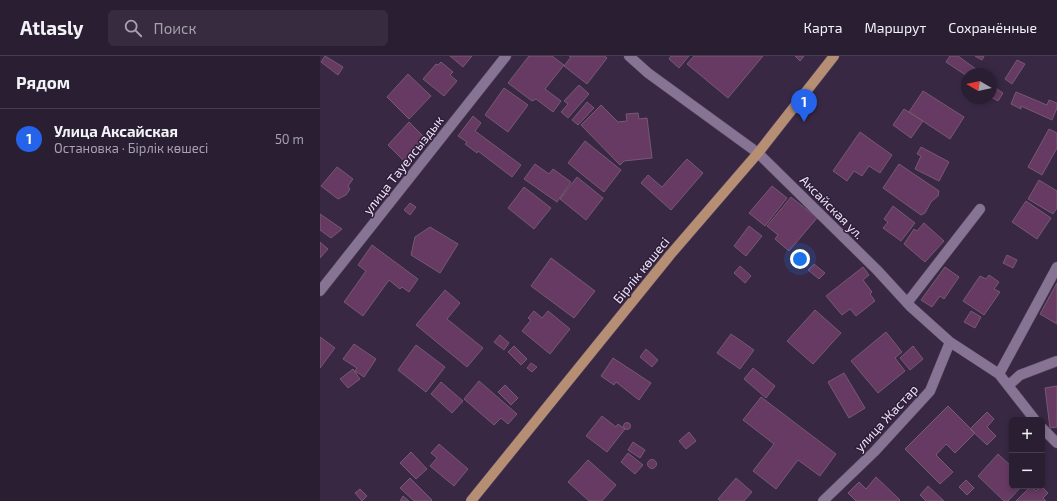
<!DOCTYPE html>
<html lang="ru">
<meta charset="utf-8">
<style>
body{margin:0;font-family:"Exo 2",sans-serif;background:#362b3f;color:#f1f3f6}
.controls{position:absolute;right:12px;bottom:12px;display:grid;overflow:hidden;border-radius:6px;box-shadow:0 2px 6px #0003}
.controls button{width:36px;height:36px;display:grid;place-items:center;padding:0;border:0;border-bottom:1px solid #463c4e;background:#2a1e33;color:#f1f3f6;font:20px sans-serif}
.compass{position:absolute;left:641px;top:12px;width:36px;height:36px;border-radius:50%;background:#2a1e33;box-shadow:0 2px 6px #0003;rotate:279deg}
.you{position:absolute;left:480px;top:203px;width:14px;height:14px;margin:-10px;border:3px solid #fff;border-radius:50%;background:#1a73e8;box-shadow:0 0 0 6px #1a73e833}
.badge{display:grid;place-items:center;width:26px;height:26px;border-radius:50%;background:#2563eb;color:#fff;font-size:13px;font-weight:700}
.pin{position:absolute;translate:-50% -33px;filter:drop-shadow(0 1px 2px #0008)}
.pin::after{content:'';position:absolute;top:21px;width:14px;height:12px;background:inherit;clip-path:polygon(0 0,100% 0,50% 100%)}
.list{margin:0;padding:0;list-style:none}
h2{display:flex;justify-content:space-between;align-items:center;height:52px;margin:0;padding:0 16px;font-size:17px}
h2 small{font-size:13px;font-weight:400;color:#a5a2ac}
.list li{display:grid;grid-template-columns:26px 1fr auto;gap:12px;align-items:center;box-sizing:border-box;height:60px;padding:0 16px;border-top:1px solid #463c4e}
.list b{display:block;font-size:15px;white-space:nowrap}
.list p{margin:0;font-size:13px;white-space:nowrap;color:#a5a2ac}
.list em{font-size:13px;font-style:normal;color:#a5a2ac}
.icon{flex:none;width:22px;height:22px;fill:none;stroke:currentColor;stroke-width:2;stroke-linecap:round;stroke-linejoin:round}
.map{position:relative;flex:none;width:737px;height:445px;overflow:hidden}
header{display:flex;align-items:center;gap:24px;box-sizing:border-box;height:56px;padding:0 20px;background:#2a1e33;border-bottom:1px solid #463c4e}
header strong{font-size:19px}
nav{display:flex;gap:22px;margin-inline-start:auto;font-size:14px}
.search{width:280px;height:36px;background:#362b3f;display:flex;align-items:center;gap:10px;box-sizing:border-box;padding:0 14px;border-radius:6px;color:#a5a2ac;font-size:15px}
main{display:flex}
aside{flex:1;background:#2a1e33}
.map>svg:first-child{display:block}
.building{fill:#673a63;stroke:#765972}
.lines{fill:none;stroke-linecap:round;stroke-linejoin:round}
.minor-casing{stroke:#55465f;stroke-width:11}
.major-casing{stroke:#55465f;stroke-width:11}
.minor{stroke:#877494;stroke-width:10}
.major{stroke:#b68e73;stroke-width:10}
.labels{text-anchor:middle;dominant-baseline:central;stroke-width:3;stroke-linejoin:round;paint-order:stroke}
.street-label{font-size:13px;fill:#eee3f6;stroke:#2e1e39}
</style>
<header>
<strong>Atlasly</strong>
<div class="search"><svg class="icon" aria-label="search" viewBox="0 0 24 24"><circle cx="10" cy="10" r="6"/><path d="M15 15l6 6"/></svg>Поиск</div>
<nav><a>Карта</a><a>Маршрут</a><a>Сохранённые</a></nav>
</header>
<main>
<aside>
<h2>Рядом<small></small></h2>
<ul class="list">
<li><span class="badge">1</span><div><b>Улица Аксайская</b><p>Остановка · Бірлік көшесі</p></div><em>50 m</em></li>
</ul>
</aside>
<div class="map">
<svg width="737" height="445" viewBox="0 0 737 445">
<rect width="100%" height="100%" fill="#382844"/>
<!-- building -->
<path class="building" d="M5,0l18,11 -5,8 -17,-13z
M130,0h22l-9,11z
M209,0h23l12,9 -19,24 16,12 -8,11 -17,-13 -4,2 -24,-18z
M249,0h36l2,2 -20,26 -23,-18 7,-9z
M351,0h18l-10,12 -10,-9z
M374,0h69l-35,42 -41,-34z
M475,0h9l-4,5z
M630,0h8l22,16 -2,2h-11v2l-21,-14z
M655,0h9l-2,4z
M697,4l8,4 -13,20 -7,-5z
M121,6l12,10 -3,3 7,6 -13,15 -21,-17 13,-15 2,1z
M88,18l23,22 -22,23 -22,-22z
M259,29l10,9 -21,24 -7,-6 7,-8 -4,-3z
M671,29l12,8 -5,8 -7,-4z
M184,32l24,17 -20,27 -23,-17z
M603,35l41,26 -14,22 -41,-27z
M696,36l31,13 2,-5 8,3v5l-5,12 -31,-14v3l-10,-5z
M267,46l7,6 -16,17 -6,-5z
M281,49l17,17 9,-1 -1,-7 12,-1 1,6 8,-1 5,40 -28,3 -4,4 -39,-40z
M584,53l19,12 -12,17 -18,-13z
M153,60l8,7 -6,8 46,34 -9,12 -34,-26 -1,2 -12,-9 2,-2 -9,-6z
M89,66l16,16 -21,23 -16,-16z
M729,73l8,4v15l-15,27 -14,-8z
M540,76l32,23 -12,18 -11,-7 -7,10 -8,-5 -7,10 -14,-10z
M265,85l36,29 -17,22 -36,-29z
M601,91l28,15 -10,19 -24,-12 6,-13 -4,-2z
M367,103l16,14 -32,37 -30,-27 7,-8 14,12z
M215,108l14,10 4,-5 18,13 -14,20 -33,-23z
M579,108l40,27 -1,5 -7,6 -6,11 -4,2 -38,-27z
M17,111l16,12 -5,7 2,3 -4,6 -8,4 -17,-13z
M257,121l26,21 -17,22 -26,-21z
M719,124l18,11v17l-4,6 -25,-15z
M452,130l15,12 -22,28 -16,-13z
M204,131l27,21 -17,21 -26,-21z
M471,141l26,21 -28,33 -14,-12 3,-4 -11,-9z
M706,145l25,17 -14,21 -25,-17z
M90,147l6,4 -6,8 -6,-5z
M573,150l22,17 -14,18 -18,-13 5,-6 -4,-3z
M0,158l22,15 -11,9 -11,-8z
M604,167l20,18 -19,21 -21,-18 10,-15 3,2z
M429,170l13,10 -16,20 -12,-10z
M110,171l28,17 -18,29 -29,-18 4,-18z
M0,186l8,7 -8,9z
M52,189l46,34 -9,13 -7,-5 -2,2 -11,-9 -26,36 -19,-14 22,-31 -8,-6z
M687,199l10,5 -4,8 -10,-5z
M231,202l44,33 -21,27 -43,-32z
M494,208l11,9 -6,6 -11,-9z
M420,210l11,10 -6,7 -11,-10z
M543,211l6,8 -6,5 9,12 -2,2 5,7 -19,15 -6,-7 -8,6 -16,-19z
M625,211l14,10 -15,22 -4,-3 -8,11 -11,-7z
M669,219l10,7 -5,7 6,3 -16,23 -21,-14 17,-25 6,3z
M737,227v41l-17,-10z
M125,234l15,13 -13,16 36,29 -16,19 -51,-42z
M495,254l26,23 -28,31 -26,-23z
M214,255l8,7 6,-7 22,18 -20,25 -28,-23 9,-11 -3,-2z
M651,255l10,6 -6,11 -11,-6z
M566,276l16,20 -7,6 10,13 -27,22 -27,-32z
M411,278l23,16 -14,19 -23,-16z
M180,279l9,8 -5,7 -10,-8z
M0,281l15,11 -15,20z
M34,288l22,15 -12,18 -9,-6 2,-3 -14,-9z
M96,289l29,22 -19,25 -28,-22z
M194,290l13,13 -6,6 -13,-13z
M593,290l10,13 -13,11 -10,-12z
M326,293l12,11 -6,7 -12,-10z
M293,302l38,25 -12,17 -23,-18 -2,3 -13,-9z
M211,307l6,4 -5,5 -5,-4z
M433,312l22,18 -9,12 -22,-19z
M33,313l7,10 -12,9 -8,-9z
M524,317l21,35 -16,10 -21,-36z
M159,325l38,33 -9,10 -7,-6 -7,7 -30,-26z
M121,326l22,19 -11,12 -21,-19z
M185,329l13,13 -7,7 -13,-13z
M737,330v41l-7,1 -5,-40z
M441,341l75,57 -16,22 -22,-16 -22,29 -23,-18 21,-27 -31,-24z
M628,350l27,27 -20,20 -9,-9 -10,11 17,17 -13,12 -35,-35z
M667,356l7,7 -7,8 9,9 -9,9 -17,-16z
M282,360l14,11 2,-3 7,5 -18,23 -21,-16z
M303.5 370a3.5 3.5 0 1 1 7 0a3.5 3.5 0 1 1-7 0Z
M369,376l7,9 -10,8 -7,-8z
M313,386l12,8 -5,8 -12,-8z
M119,388l29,25 -14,17 -24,-20 7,-8 -6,-5z
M91,396l16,17 -11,10 -16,-16z
M308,397l15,12 -8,9 -14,-12z
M678,398l14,13v19h10l-14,15h-4l-26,-25z
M327.5 408a4.5 4.5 0 1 1 9 0a4.5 4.5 0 1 1-9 0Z
M268,404l28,25 -14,16h-13l-21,-19z
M556,421l24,23 -1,1h-43l-8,-8 11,-11 7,7z
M90,422l22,22 -1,1h-17l-14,-13z
M416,422l16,14 -8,9h-24l-2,-2z
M646,424l8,8 -7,7 -8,-8z
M608,430l16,15h-18l-6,-6z
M711,430l5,5 5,-5 7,7 -5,5 3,3h-30z
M40,433l7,7 -5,5 -7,-8z
M83,440l6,5h-9z"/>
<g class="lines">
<defs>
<path id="minor" d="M309,0l19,17 110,80 119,117 34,37 39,35 49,32 36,46
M0,235l186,-235
M587,247l73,-94
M679,318l58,-107
M689,329l11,-10 37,-14
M722,372l15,15
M503,445l51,-49 56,-61 20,-49"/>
<path id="major" d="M151,445l199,-246 88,-102 76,-97"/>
</defs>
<!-- minor casing -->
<use href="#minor" class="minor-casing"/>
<!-- major casing -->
<use href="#major" class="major-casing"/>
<!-- minor -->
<use href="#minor" class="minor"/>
<!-- major -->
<use href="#major" class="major"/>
</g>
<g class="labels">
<!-- street labels -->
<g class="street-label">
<text transform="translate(83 109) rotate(-52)">улица Тауелсыздык</text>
<text transform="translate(512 151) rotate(45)">Аксайская ул.</text>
<text transform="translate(321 214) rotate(-51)">Бірлік көшесі</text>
<text transform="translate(566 362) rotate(-47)">улица Жастар</text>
</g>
</g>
</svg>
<div class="controls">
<button>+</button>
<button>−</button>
</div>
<svg class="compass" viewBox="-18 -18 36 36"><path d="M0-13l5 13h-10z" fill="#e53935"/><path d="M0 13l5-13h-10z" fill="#a5a2ac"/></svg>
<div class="you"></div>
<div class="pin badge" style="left:484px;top:66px">1</div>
</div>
</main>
